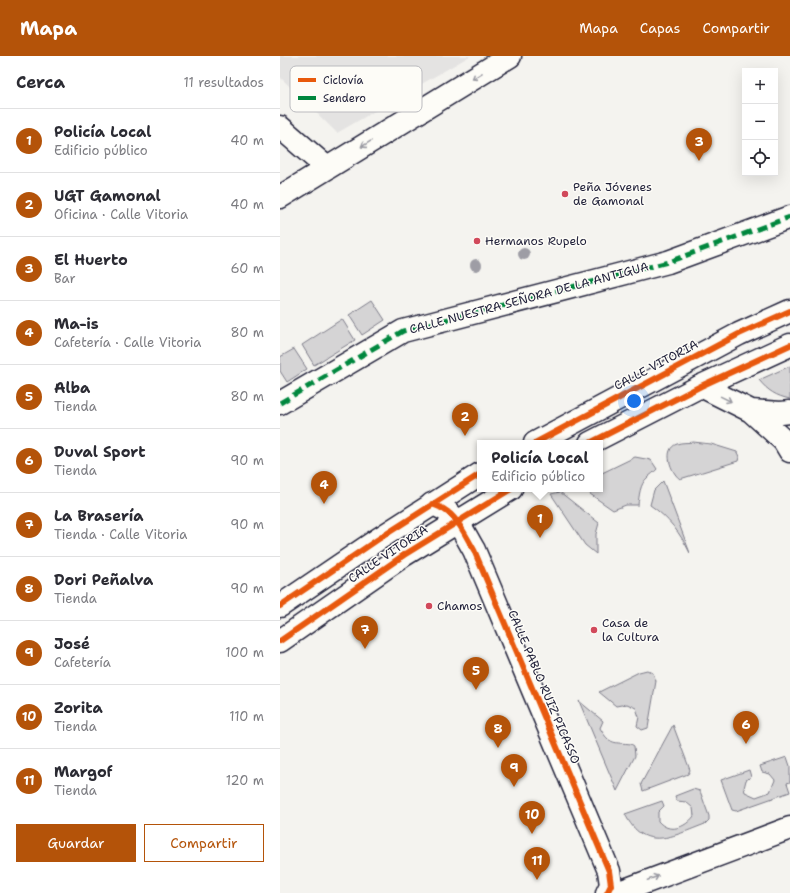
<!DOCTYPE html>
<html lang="es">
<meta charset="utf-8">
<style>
body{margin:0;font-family:"Shantell Sans",sans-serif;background:#f2f2f3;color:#2b2b33}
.controls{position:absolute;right:12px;top:12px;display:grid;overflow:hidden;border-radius:0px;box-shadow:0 4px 16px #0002}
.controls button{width:36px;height:36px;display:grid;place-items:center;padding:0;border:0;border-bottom:1px solid #e1e1e2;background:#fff;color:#2b2b33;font:20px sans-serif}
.you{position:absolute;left:354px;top:345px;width:14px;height:14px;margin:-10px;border:3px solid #fff;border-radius:50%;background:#1a73e8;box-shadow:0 0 0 6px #1a73e833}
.badge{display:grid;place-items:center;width:26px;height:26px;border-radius:50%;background:#b45309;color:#fff;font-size:13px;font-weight:700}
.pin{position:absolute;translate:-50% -33px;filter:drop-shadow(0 1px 2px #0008)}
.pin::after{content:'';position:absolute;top:21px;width:14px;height:12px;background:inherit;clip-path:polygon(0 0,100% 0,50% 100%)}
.popup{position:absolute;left:197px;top:384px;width:126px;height:52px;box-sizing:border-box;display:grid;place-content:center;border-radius:0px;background:#fff;filter:drop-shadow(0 1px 3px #0005);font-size:13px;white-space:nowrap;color:#7c7c81}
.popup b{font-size:15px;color:#2b2b33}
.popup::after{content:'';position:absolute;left:50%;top:100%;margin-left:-8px;border:8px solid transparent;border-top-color:#fff}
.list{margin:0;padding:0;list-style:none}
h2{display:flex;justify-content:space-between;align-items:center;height:52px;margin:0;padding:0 16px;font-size:17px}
h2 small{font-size:13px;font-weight:400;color:#7c7c81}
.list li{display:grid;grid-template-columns:26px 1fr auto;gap:12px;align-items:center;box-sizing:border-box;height:64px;padding:0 16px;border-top:1px solid #e1e1e2}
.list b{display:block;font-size:15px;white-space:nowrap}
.list p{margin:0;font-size:13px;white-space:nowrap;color:#7c7c81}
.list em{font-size:13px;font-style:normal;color:#7c7c81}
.actions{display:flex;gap:8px;padding:12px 16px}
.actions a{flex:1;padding:9px 0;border:1px solid #b45309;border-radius:0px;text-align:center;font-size:14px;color:#b45309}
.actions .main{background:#b45309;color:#fff}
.icon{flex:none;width:22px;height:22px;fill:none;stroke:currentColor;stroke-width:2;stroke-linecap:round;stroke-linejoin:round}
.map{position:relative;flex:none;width:510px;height:837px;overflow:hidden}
header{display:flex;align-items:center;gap:24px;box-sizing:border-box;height:56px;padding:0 20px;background:#b45309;color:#fff}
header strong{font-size:19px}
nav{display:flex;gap:22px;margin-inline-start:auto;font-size:14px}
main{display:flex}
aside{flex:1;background:#fff}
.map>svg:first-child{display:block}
.built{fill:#e4e3e2}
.green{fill:#d5d4d5;stroke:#7c7b88}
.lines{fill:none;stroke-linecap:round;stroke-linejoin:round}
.street-casing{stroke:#22223b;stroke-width:25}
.secondary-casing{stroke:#22223b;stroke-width:25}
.highway-casing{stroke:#22223b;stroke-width:25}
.street{stroke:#fdfcf7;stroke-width:22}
.secondary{stroke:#fdfcf7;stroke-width:22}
.highway{stroke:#fdfcf7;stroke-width:22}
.quiet{stroke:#00873e;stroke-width:5;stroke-dasharray:10 5;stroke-linecap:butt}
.cycleway-casing{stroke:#fdfcf7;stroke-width:8}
.cycleway{stroke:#e8590c;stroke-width:6}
.tree{fill:#9e9da5}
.oneway{stroke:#9a9aa2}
.poi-dot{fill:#d1495b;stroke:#fdfcf7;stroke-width:1.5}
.labels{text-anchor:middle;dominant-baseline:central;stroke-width:3;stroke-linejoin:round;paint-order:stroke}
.poi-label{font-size:12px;fill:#22223b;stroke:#fdfcf7;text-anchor:start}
.street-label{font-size:12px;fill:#22223b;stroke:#fdfcf7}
.key{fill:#fdfcf7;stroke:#bbbbbf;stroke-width:1}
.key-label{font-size:11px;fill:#22223b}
</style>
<header>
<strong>Mapa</strong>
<nav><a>Mapa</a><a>Capas</a><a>Compartir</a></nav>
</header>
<main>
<aside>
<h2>Cerca<small>11 resultados</small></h2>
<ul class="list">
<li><span class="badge">1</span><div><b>Policía Local</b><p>Edificio público</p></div><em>40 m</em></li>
<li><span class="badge">2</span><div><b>UGT Gamonal</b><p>Oficina · Calle Vitoria</p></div><em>40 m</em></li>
<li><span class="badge">3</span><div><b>El Huerto</b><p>Bar</p></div><em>60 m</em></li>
<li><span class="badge">4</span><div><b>Ma-is</b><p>Cafetería · Calle Vitoria</p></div><em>80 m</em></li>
<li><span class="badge">5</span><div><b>Alba</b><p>Tienda</p></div><em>80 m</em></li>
<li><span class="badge">6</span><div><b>Duval Sport</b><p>Tienda</p></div><em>90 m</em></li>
<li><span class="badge">7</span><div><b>La Brasería</b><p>Tienda · Calle Vitoria</p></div><em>90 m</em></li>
<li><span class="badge">8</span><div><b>Dori Peñalva</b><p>Tienda</p></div><em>90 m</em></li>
<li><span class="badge">9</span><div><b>José</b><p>Cafetería</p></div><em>100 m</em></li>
<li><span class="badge">10</span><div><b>Zorita</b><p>Tienda</p></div><em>110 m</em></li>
<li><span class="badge">11</span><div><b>Margof</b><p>Tienda</p></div><em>120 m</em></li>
</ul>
<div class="actions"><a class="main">Guardar</a><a>Compartir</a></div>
</aside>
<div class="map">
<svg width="510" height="837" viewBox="0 0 510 837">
<rect width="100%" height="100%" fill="#f4f3ef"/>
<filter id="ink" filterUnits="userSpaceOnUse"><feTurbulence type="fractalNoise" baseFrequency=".025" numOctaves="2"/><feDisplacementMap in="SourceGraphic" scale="8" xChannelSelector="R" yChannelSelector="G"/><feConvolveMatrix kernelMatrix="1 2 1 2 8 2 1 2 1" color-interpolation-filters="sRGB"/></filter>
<g filter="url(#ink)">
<!-- built -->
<path class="built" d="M0,0h190l-133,77 -57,-56z"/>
<!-- green -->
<path class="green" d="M92,244l13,20 -23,15 -13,-20z
M62,263l13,21 -41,25 -12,-20z
M14,293l13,20 -20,13 -7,-11v-14z
M510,310v33c-14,-3 -22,-8 -31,-19z
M413,386l18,2 26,8 2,5 -1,4 -58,18c-9,-6 -18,-30 -3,-35 5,-2 11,-1 16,-2z
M355,401l16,3 6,9c-3,4 -6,5 -10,9 -7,6 -8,18 -9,27h-12l-13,5 -23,-16 -1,-5h11v-15z
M383,425l27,72c-10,-20 -21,-35 -40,-48l4,-15z
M280,436l39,31 -3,11v20l-11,-9 -34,-51z
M367,614l6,3 3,8 -8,47 -6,2 -5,-4 2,-9 -3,-9 -9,-4 -11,2 -17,-14 40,-20z
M299,645l24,20 -3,7c10,18 15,14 31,16l3,2 1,10 -18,35z
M393,669l17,45 -2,4 -45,17 -2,-7z
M507,701l3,9v16l-3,1 3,9 -54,19 -4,-1 -11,-30 28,-10 2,7 -5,3 -2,8 1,4 11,5 14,-5 5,-12 -5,-6 -8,-2 -2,-6z
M413,733l7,2 9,25v4l-4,4c-32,12 -61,29 -80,-10l37,-13 2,5 -6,6v9c11,13 27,7 36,-5l-1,-8 -7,-6 -9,-1 -2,-5z"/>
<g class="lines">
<defs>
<path id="street" d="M0,71l47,41
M0,141l230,-141
M0,347l123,-72 265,-69 122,-45
M152,448c24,7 30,26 42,46l135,321 2,14 -4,8
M337,837l173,-65"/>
<path id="secondary" d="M421,330l50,25 33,30 6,10
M471,355l30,2 9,-1"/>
<path id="highway" d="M255,387l204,-109 51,-23
M310,387l111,-57 89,-41
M0,550l97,-66 103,-66
M0,585l124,-86 107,-66"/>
</defs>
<!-- street casing -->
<use href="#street" class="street-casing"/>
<!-- secondary casing -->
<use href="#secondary" class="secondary-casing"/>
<!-- highway casing -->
<use href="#highway" class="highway-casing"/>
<!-- street -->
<use href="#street" class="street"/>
<!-- secondary -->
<use href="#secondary" class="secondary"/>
<!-- highway -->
<use href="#highway" class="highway"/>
<!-- quiet -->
<path class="quiet" d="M0,347l123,-72 265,-69 122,-45"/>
<defs>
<path id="cycleway" d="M255,387l204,-109 51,-23
M310,387l111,-57 89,-41
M152,448c24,7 30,26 42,46l135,321 2,14 -4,8
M0,550l97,-66 103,-66
M0,585l124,-86 107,-66"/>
</defs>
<!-- cycleway casing -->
<use href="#cycleway" class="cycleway-casing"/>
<!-- cycleway -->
<use href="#cycleway" class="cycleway"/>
</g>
<!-- trees -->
<g class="tree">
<circle cx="244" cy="198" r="6"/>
<circle cx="196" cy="209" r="6"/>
</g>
<!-- one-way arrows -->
<defs><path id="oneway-shaft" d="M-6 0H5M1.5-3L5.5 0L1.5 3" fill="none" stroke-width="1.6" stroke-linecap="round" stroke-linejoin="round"/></defs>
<g class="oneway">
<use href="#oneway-shaft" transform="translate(197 20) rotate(148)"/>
<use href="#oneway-shaft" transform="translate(86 88) rotate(148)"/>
<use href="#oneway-shaft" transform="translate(446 343) rotate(26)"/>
<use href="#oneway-shaft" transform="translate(373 822) rotate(-21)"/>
</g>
</g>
<!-- markers -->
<g class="poi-dot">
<circle cx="285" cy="138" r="4"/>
<circle cx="197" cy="185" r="4"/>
<circle cx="149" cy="550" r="4"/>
<circle cx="314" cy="574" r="4"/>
</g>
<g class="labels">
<!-- poi labels -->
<g class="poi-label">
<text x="293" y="131">Peña Jóvenes<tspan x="293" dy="14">de Gamonal</tspan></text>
<text x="205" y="185">Hermanos Rupelo</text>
<text x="157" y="550">Chamos</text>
<text x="322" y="567">Casa de<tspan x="322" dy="14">la Cultura</tspan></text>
</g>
<!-- street labels -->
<g class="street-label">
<text transform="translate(249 242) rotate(-15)">CALLE NUESTRA SEÑORA DE LA ANTIGUA</text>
<text transform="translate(376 309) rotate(-28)">CALLE VITORIA</text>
<text transform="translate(108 498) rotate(-34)">CALLE VITORIA</text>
<text transform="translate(264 631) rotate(67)">CALLE PABLO RUIZ PICASSO</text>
</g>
</g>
<!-- legend -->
<rect x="10" y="10" width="132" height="46" rx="6" class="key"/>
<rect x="18" y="22" width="18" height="4" fill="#e8590c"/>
<rect x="18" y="40" width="18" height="4" fill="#00873e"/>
<g class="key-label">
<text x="43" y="28">Ciclovía</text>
<text x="43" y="46">Sendero</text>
</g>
</svg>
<div class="controls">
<button>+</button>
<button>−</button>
<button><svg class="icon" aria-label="locate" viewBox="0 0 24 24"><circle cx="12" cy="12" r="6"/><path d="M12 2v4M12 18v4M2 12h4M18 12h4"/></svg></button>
</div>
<div class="you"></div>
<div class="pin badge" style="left:260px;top:482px">1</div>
<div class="popup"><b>Policía Local</b>Edificio público</div>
<div class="pin badge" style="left:185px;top:380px">2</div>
<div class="pin badge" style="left:419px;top:105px">3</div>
<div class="pin badge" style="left:44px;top:448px">4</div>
<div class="pin badge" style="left:196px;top:634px">5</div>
<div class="pin badge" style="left:466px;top:688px">6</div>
<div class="pin badge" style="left:85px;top:593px">7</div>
<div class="pin badge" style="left:218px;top:692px">8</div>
<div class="pin badge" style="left:234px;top:731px">9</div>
<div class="pin badge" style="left:252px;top:778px">10</div>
<div class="pin badge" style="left:257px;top:824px">11</div>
</div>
</main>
